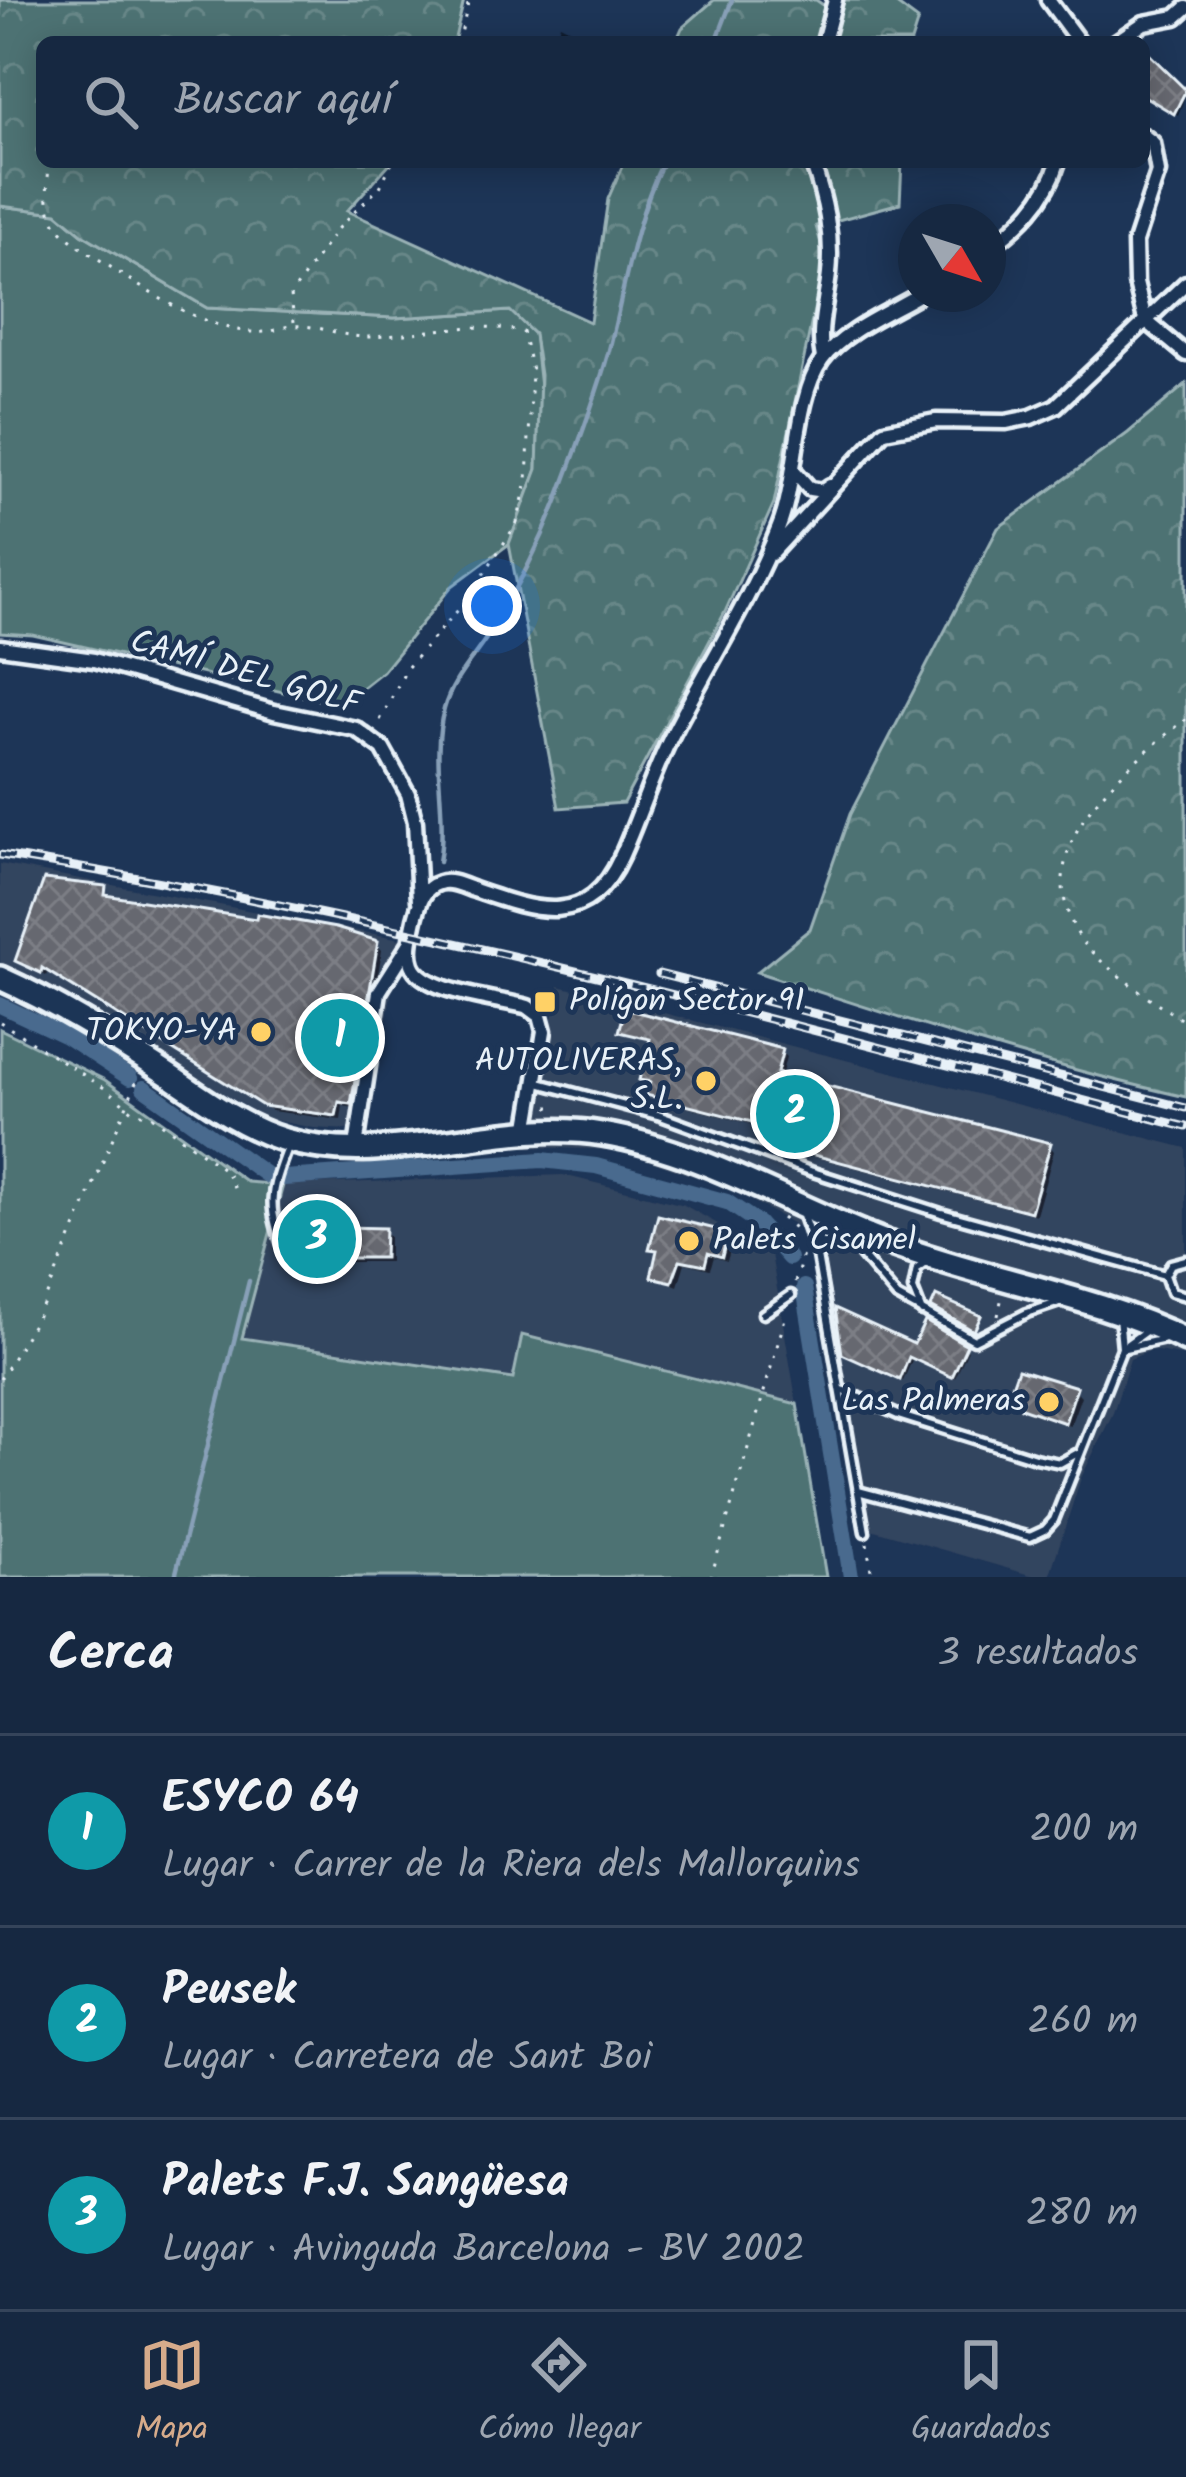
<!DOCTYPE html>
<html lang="es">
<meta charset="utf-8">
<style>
body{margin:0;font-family:Kalam,sans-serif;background:#23344c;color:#f1f3f6}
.compass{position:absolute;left:898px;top:204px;width:108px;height:108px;border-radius:50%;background:#162841;box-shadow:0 6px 30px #0003;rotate:129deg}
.you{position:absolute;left:492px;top:606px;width:42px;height:42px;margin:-30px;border:9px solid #fff;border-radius:50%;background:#1a73e8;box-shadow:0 0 0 18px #1a73e833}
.badge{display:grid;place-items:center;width:78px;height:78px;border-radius:50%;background:#d6ab8b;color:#fff;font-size:39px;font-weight:700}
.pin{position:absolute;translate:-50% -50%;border:6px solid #fff;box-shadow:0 3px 12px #0006}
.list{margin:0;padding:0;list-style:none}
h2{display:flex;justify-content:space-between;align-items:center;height:156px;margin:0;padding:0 48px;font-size:51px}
h2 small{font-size:39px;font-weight:400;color:#9ea6b1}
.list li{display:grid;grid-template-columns:78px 1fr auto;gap:36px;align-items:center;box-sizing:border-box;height:192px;padding:0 48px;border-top:3px solid #35445a}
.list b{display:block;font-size:45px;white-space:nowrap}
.list p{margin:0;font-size:39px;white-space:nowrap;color:#9ea6b1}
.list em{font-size:39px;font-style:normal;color:#9ea6b1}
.icon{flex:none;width:66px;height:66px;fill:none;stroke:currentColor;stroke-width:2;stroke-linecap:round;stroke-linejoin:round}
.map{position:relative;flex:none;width:1186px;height:1577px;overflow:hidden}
.search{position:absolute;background:#162841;box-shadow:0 6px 30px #0003;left:36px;right:36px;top:36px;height:132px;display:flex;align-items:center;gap:30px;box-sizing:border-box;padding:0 42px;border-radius:18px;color:#9ea6b1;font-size:45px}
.sheet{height:732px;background:#162841}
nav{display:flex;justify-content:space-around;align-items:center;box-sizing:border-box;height:168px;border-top:3px solid #35445a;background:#162841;font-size:33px;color:#9ea6b1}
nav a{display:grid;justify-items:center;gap:6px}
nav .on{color:#d6ab8b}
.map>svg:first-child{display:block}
.built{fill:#33445e}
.green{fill:#4d7273;stroke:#9ab2b6;stroke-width:3}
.forest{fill:url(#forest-crowns);stroke:#9ab2b6;stroke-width:3}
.shadow{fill:#0007}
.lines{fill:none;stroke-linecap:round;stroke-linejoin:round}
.stream{stroke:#88a0b8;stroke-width:4.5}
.canal{stroke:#486a8e;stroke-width:16}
.building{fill:url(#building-cross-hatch);stroke:#e8f1f8;stroke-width:3}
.service-casing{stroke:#e8f1f8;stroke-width:15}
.minor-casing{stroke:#e8f1f8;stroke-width:21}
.primary-casing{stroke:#e8f1f8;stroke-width:30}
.path{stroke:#e8f1f8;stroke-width:3;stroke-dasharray:3 9;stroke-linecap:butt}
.service{stroke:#1d3557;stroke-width:6}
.minor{stroke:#1d3557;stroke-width:12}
.primary{stroke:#1d3557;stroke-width:21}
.rail-casing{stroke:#e8f1f8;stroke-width:9}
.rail{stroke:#1d3557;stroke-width:4.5;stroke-dasharray:14;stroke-linecap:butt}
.poi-dot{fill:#ffd166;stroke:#1d3557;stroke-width:4.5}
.labels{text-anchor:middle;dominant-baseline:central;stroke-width:10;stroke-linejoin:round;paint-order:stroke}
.street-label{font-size:33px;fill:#e8f1f8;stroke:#1d3557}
.poi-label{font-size:33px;fill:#e8f1f8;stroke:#1d3557;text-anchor:end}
</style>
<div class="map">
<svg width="1186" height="1577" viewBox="0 0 1186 1577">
<defs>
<pattern id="forest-crowns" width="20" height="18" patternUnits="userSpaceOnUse" patternTransform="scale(3)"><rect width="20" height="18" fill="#4d7273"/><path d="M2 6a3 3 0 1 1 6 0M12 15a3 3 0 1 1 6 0" fill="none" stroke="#678788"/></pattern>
<pattern id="building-cross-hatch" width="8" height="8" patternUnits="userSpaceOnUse" patternTransform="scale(3)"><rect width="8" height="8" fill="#666870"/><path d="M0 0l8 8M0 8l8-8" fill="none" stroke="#7c7e85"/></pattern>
</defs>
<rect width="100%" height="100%" fill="#1d3557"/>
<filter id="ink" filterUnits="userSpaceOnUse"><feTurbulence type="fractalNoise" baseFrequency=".00833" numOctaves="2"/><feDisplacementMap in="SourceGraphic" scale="24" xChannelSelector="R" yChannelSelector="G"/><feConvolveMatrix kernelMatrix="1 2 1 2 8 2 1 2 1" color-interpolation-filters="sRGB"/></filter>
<g filter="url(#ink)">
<!-- built -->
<path class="built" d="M0,864l401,75 -34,192 -53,-3 -46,-9 -241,-138 -27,-9z
M559,986l627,162v208l-34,-6 -22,9 -17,54 -32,65 -32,99h-12l-180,-52 -40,-258 -18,-40 -68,-38 -113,-39 -94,-3z
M563,1175l121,30 87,49 26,150 -274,-68 -9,43 -273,-41 42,-153z"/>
<!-- green -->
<path class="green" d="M0,206l57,7 25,21 125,74 187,10 117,-7 23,23 6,53 -3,82 -28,75 -58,43 -68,84 -43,34 -307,-70 -33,-2z
M0,1029l105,51 142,102 36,3 -41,153 271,41 9,-44 275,69 29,173h-826z"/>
<!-- forest -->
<path class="forest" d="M0,0h464l-10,42h-412v120h349l-44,49 243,111 18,-123 16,-37h278l-2,41 -84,23 9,31 -51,246 -49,109 -102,191 -64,5 -50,-264 28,-75 3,-94 -6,-41 -24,-23 -116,7 -187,-10 -125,-74 -25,-21 -57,-7z
M714,0h102l10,7 10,-7h55l27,20 -7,22h-235l6,-14z
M1186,384v713c-145,-32 -287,-79 -429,-125l53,-43 40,-115 148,-286 130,-95z"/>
<!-- shadow -->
<path class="shadow" d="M560,24l18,9 -2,9h-21z
M1144,53l42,41 -8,21 -34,-20z
M105,889l5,10 266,45 6,6 -26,158 -13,-2 -2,14 -69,-9 -224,-140 -2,5 -27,-16z
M622,1031l159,21 5,5 -5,20 268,69 5,5 -18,64 -264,-69 -5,-5 3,-12 -115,-30 -5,-5 2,-9 -9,-6 9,-37z
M341,1224l5,6 37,1 6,5v26h-38l-6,-7 -44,1 -5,-6z
M727,1235l6,6 -6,20 -13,-4 -4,12 -25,-6 -7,23 -24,-10 5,-22 -7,-6z
M965,1347l3,3 -13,28 -42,-20 -10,23 -55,-25z
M1075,1390l6,6 -11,30 -40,-13 -18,-16z"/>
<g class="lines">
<!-- stream -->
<path class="stream" d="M716,42l16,-42
M439,862c9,-51 -9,-102 5,-153 8,-30 31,-52 47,-78 26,-41 48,-85 66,-130 18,-48 37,-97 51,-147 17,-65 25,-131 55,-192
M175,1577l74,-296"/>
<!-- canal -->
<path class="canal" d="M0,1005l66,31 64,42
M144,1088l124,88
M284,1178l258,-18 54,6 131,36 31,21 31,35
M804,1287l47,290"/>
</g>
<!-- building -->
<path class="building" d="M1144,49l42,41 -12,24 -30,-18z
M44,879l62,7 -1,9 151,24 1,-5 79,14 42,13 -27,163 -12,-2 -3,14 -73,-10 -221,-138 -1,5 -26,-12z
M625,1009l158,40 -6,24 274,70 -20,69 -267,-70 4,-16 -122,-31 4,-13 -11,-2 11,-41 -31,-7z
M658,1215l70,17 -6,25 -14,-4 -3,12 -25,-5 -8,22 -21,-5 6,-27 -8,-1z
M342,1221v6l43,1 -1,30h-41v-7l-50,1 -2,-28z
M936,1296l45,20 -7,15 -43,-24z
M835,1308l79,36 11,-23 42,24 -15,32 -43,-20 -9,23 -58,-26z
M1018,1369l59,18 -12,36 -44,-15 1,-6 -14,-5z"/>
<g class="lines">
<defs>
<path id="service" d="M535,1082l123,33 152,56 131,42 224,62
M802,1213l15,43 48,276
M844,1234l53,63 77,43 53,-27 30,-10
M821,1244l15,-4 12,4
M818,1252l3,-34
M287,1258c-20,-52 -19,-61 1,-113
M1186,1260l-15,4 -6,11 6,17 15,4
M922,1312l-9,-23 4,-20 11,-8
M763,1314l28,-19
M1119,1316l3,32
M1125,1348l40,-9
M840,1389l58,26 137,43 25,5 16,-9
M858,1491l172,46 15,-7 9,-10 68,-172 25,-18"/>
<path id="minor" d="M1048,0l31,42
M824,42l11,-42
M1116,42l28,-19 32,-6 10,-9
M1144,136l9,7 5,29 -23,70 1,41 9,37 41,34
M812,162c13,37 21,72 17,112 -3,28 -12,56 -6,84
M988,249c31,-23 59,-49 70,-87
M795,472l15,17 13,2 7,-5
M771,554l113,-123 52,-10 70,1 25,-5 25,-11 130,-123
M0,647l94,13 180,52 82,17 27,20 25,45 7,28 4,79
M527,1132l17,-101 -4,-15 -12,-9c-28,-8 -106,-14 -116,-43 -5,-14 0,-30 3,-45 4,-14 7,-31 24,-36 11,-4 24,3 35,7 61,21 114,40 147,-33 18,-39 30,-80 49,-118 36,-71 80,-138 109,-212 19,-47 15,-128 43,-167 21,-29 68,-48 98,-66
M356,1147l23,-155 31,-49"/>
<path id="primary" d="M0,978c56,25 107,57 158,90 40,26 80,58 127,72 103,30 213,-23 317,-6 103,17 193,75 289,110 97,36 202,51 295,96"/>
</defs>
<!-- service casing -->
<use href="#service" class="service-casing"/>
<!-- minor casing -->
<use href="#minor" class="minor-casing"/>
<!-- primary casing -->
<use href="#primary" class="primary-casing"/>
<!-- path -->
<path class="path" d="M459,42l10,-42
M50,162c-10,63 9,71 56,102 41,28 108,72 160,68 9,-1 18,-6 27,-6 24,-2 49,11 73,11 52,-1 104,-18 157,-5l9,39 -5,110 -10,42 -51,78 -59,67 -30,58
M294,322l-3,-27 46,-66 43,-42 12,-25
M1186,719c-63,50 -162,127 -107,217 17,29 78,66 107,87
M0,1022l106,67 28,23 19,5 73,54 10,20
M548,1107h3
M782,1218l16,13
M795,1282l9,-31
M998,1316l4,-20
M0,1379l39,-65 99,-236
M867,1543l5,34
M711,1577l75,-262"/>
<!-- service -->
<use href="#service" class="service"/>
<!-- minor -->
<use href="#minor" class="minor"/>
<!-- primary -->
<use href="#primary" class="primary"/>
<defs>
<path id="rail" d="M0,855c402,61 793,171 1186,272
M659,974l527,134"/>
</defs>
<!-- rail casing -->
<use href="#rail" class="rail-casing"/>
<!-- rail -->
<use href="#rail" class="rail"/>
</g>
</g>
<!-- markers -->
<g class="poi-dot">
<rect x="533" y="990" width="24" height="24" rx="6"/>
<circle cx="261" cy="1032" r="12"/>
<circle cx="706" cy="1081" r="12"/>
<circle cx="689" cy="1241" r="12"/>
<circle cx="1049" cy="1402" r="12"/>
</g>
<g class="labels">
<!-- street labels -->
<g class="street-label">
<text transform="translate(245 674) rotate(16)">CAMÍ DEL GOLF</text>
</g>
<!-- poi labels -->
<g class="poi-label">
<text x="569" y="1002" text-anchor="start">Polígon Sector 91</text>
<text x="237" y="1032">TOKYO-YA</text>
<text x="682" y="1062">AUTOLIVERAS,<tspan x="682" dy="38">S.L.</tspan></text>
<text x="713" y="1241" text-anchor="start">Palets Cisamel</text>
<text x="1025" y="1402">Las Palmeras</text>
</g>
</g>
</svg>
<svg class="compass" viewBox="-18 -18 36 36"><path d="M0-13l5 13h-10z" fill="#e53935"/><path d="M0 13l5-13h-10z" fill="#9ea6b1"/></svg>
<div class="you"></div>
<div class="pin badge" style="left:340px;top:1038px;background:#0f9aa8">1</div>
<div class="pin badge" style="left:795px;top:1114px;background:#0f9aa8">2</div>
<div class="pin badge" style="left:317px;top:1239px;background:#0f9aa8">3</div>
<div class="search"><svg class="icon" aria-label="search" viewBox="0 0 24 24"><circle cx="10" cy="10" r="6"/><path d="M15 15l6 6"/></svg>Buscar aquí</div>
</div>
<section class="sheet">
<h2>Cerca<small>3 resultados</small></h2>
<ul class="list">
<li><span class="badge" style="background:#0f9aa8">1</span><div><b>ESYCO 64</b><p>Lugar · Carrer de la Riera dels Mallorquins</p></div><em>200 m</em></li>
<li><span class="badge" style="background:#0f9aa8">2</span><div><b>Peusek</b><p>Lugar · Carretera de Sant Boi</p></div><em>260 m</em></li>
<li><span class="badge" style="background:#0f9aa8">3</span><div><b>Palets F.J. Sangüesa</b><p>Lugar · Avinguda Barcelona - BV 2002</p></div><em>280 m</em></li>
</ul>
</section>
<nav>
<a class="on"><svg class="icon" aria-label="map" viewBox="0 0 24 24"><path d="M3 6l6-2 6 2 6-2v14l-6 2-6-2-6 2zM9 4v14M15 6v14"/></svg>Mapa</a>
<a><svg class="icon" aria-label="directions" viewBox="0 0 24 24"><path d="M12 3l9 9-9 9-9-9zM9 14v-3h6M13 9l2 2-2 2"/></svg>Cómo llegar</a>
<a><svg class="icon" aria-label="saved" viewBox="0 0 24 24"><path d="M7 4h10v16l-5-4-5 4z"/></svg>Guardados</a>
</nav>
